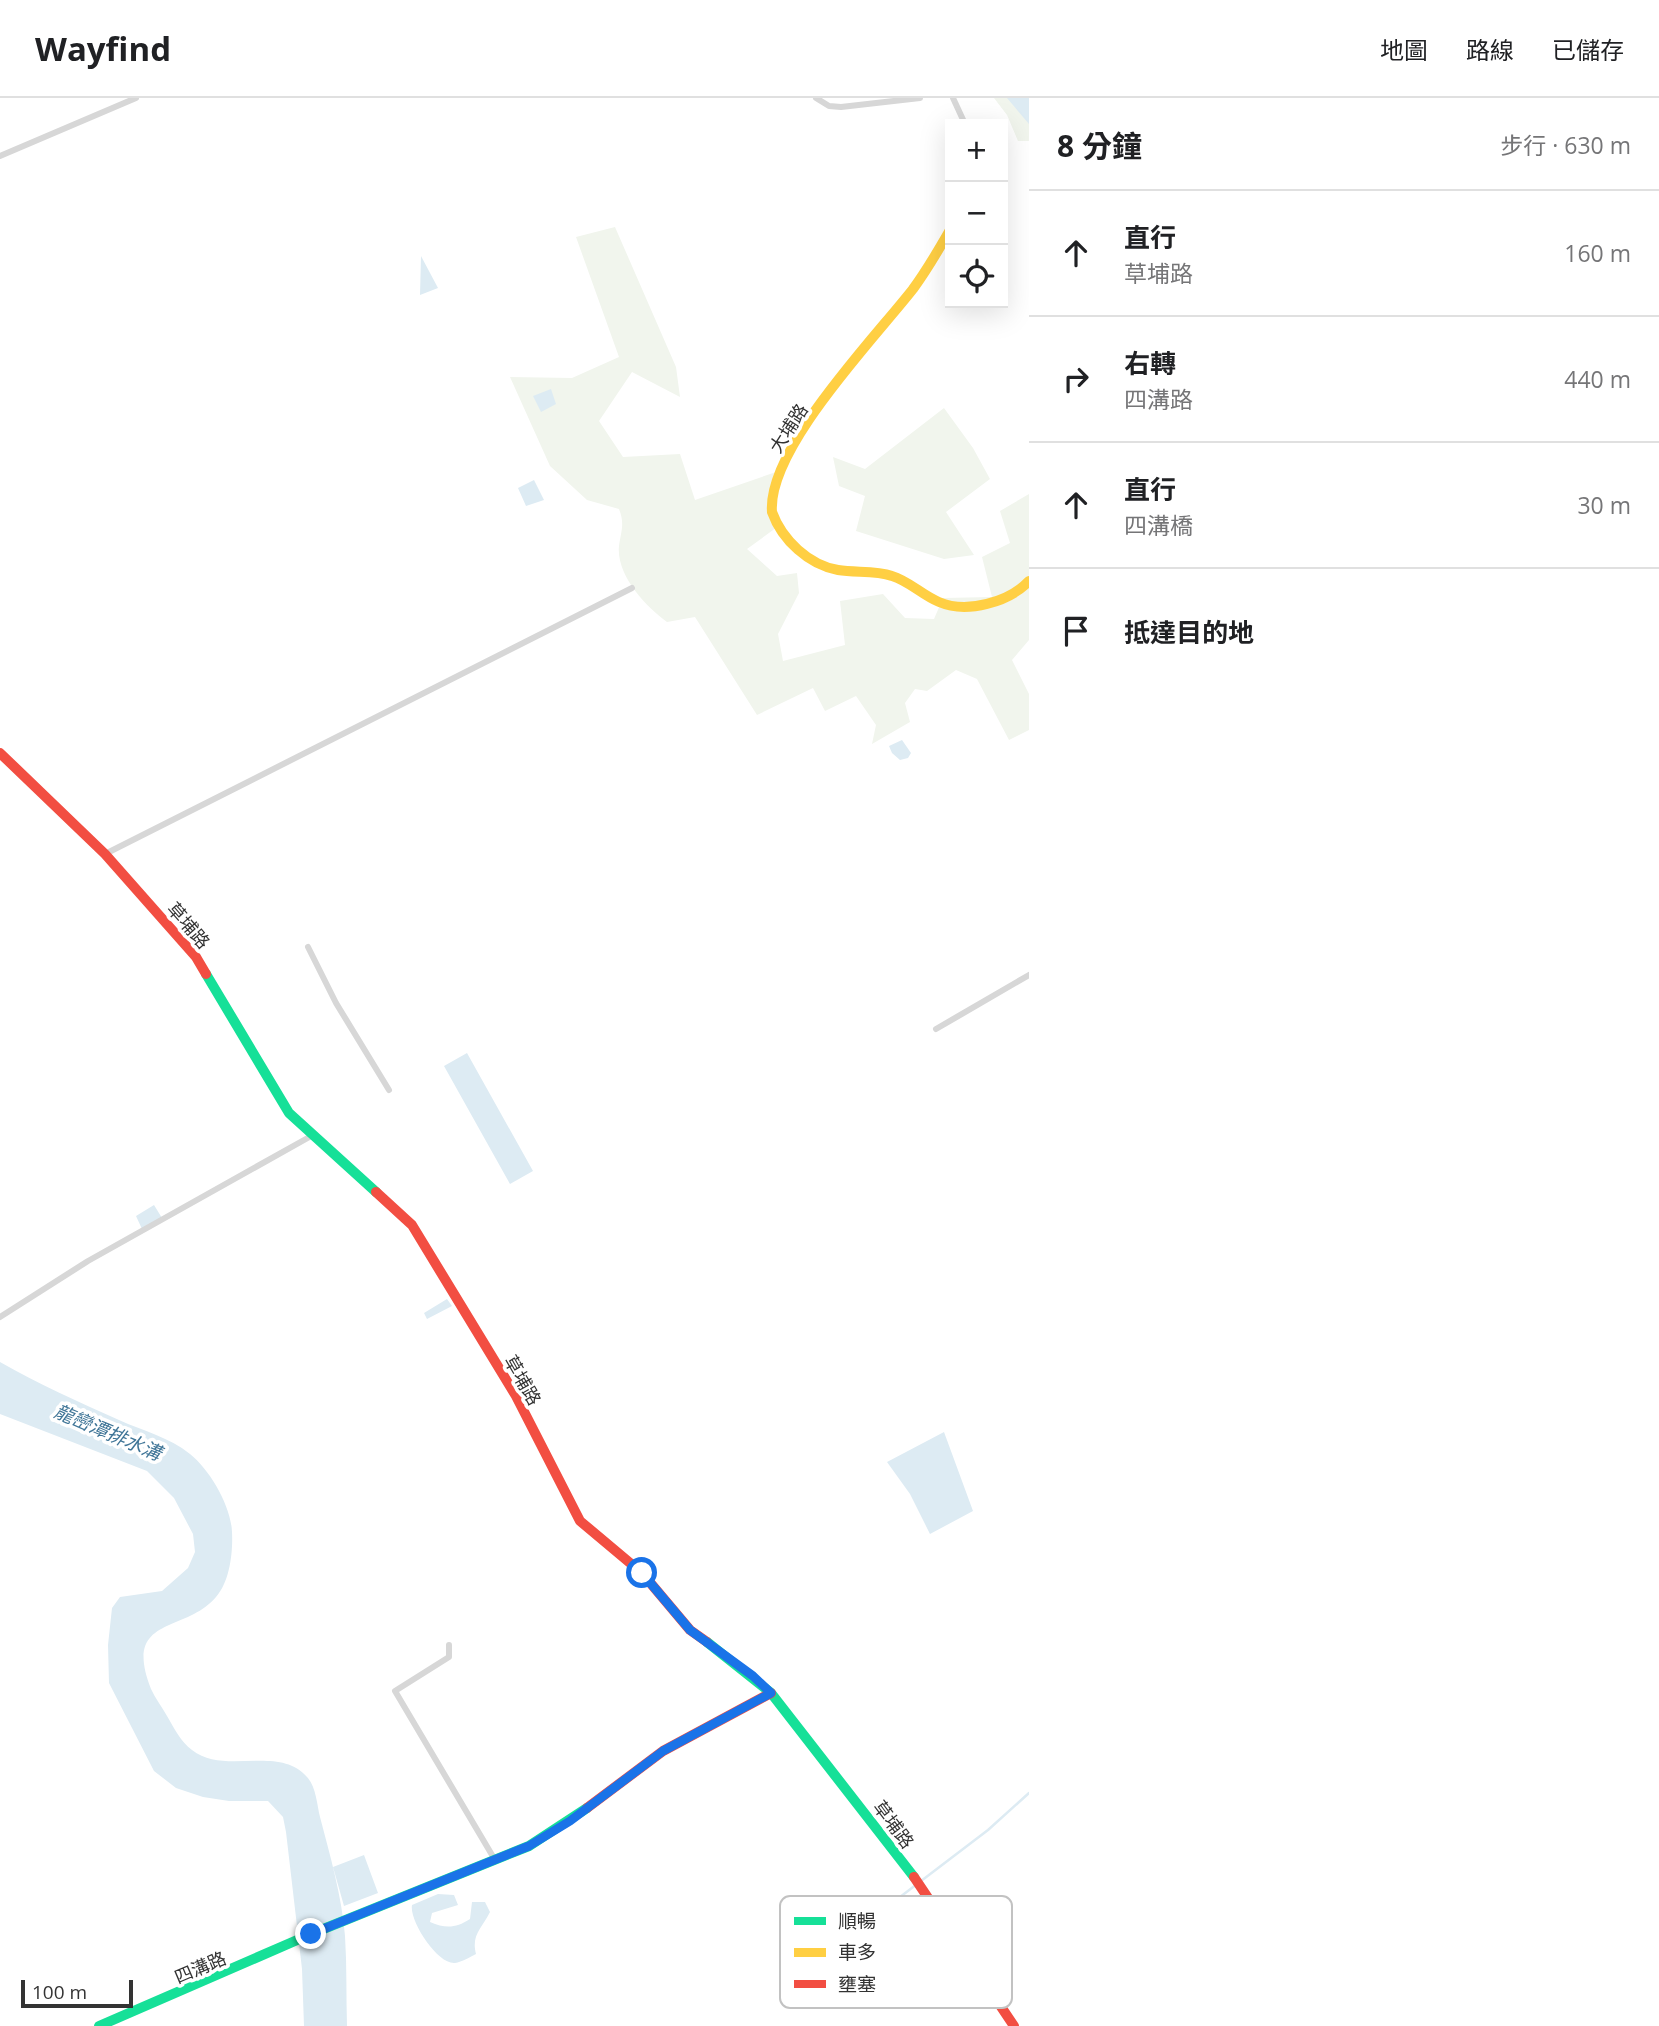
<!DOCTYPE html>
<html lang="zh-TW">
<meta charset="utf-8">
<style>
body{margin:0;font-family:"Open Sans","Noto Sans TC",sans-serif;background:#f2f2f2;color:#202124}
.controls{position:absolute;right:21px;top:21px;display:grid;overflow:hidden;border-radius:0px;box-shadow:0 7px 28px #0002}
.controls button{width:63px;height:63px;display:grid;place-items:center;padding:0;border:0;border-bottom:2px solid #e0e0e0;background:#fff;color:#202124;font:35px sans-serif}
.scale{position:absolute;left:21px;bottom:18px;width:112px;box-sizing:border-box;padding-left:7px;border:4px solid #333;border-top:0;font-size:19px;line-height:24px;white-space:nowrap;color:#333;-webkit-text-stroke:5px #fff;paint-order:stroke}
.stop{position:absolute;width:21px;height:21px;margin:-16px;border:5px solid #1a73e8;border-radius:50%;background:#fff}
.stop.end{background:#1a73e8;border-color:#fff;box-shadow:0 2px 7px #0008}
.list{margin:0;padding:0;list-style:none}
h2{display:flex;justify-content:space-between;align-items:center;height:91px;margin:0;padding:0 28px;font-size:30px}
h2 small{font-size:23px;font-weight:400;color:#757577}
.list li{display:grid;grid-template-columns:46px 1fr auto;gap:21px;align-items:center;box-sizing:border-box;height:126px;padding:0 28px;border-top:2px solid #e0e0e0}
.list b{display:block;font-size:26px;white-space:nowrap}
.list p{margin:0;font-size:23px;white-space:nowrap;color:#757577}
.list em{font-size:23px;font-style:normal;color:#757577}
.icon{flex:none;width:38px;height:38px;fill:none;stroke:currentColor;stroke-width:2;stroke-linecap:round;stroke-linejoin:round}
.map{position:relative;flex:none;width:1029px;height:1928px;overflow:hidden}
header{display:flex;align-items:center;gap:42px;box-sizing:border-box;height:98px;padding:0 35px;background:#fff;border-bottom:2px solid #e0e0e0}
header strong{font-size:33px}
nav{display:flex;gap:38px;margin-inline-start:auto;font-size:24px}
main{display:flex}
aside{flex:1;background:#fff}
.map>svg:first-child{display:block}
.green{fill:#f1f5ed}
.water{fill:#ddebf3}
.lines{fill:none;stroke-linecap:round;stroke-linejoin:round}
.stream{stroke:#ddebf3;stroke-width:2.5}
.street{stroke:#d7d7d7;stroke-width:6}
.fast{stroke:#16e098;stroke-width:10}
.slow{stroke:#ffcf43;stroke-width:10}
.jam{stroke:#f24e42;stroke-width:10}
.route{stroke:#1a73e8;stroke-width:9}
.labels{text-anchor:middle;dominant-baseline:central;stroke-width:7;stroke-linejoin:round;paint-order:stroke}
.street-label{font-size:18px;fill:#333;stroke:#fff}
.water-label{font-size:19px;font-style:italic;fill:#3f7597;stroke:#fff}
.key{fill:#fff;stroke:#c2c2c2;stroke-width:2}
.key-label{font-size:19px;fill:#333}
</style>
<header>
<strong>Wayfind</strong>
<nav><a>地圖</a><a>路線</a><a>已儲存</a></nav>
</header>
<main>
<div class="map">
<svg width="1029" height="1928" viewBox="0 0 1029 1928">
<rect width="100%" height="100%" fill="#fff"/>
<!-- green -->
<path class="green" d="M994,0h35v43h-11l-11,-26z
M615,129l61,140 4,30 -48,-25 -33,49 24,36 57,-3 15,46 84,-29 -6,27 7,27 -33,24 30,27 20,-3 2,20 -21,41 5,27 62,-16 -5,-44 43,-7 22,24 29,1 9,-21 49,-1 -10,-40 28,-14 -10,-32 29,-17v146l-17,20 17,34v36l-20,10 -32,-61 -21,-9 -29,21 -12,-2 -10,14 5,19 -38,22 4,-19 -20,-29 -31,15 -12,-23 -56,27 -62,-98 -28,5c-21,-15 -51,-47 -48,-76 2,-15 6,-22 0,-37l-32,-9 -37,-34 -40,-89 62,1 47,-21 -43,-120z
M944,310l29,40 17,31 -44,33 28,43 -30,4 -88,-28 9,-35 -26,-10 -6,-29 32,12z"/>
<!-- water -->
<path class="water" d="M1007,0h22v26z
M421,158l17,32 -18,7z
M551,291l5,15 -15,8 -8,-16z
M534,382l10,20 -18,6 -8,-18z
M902,642l9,13 -3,5 -8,2 -8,-7 -3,-7z
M467,955l66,118 -23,13 -66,-118z
M154,1107l8,13 -20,11 -6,-13z
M447,1201l5,7 -25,13 -3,-6z
M0,1264c38,22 79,40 119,58 24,11 50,17 71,34 20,16 41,52 42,78 1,20 -2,49 -16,65 -31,37 -94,18 -65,92 4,9 11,18 16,27 7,12 14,26 25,34 33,26 86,-6 115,27 9,9 10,28 13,40 10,38 22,80 25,119 2,30 1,60 2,90h-43l-2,-57 -16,-137 -3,-15 -15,-16h-39l-26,-4 -27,-9 -22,-17 -45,-88 -1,-38 4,-37 8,-11 42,-6 26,-23 7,-16 -2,-18 -19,-36 -27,-27 -147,-57z
M944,1334l29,79 -43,23 -20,-40 -23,-32z
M364,1757l14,38 -34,13 -11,-39z
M438,1796l16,1 4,10 -26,8 -2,9c16,7 26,6 40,-3l2,-17h13l5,10c-8,16 -19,23 -14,42 -6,3 -14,8 -21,9 -17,2 -46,-42 -43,-58z"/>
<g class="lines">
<!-- stream -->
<path class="stream" d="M794,1872l62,-35 23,-22 109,-83 41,-37"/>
<!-- street -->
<path class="street" d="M816,0l13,8 12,1 79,-9
M953,0l12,26
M0,58l136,-58
M105,756l527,-266
M308,849l28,56 53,87
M936,931l93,-54
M0,1219l88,-56 225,-126
M449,1547v12l-54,34 100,169"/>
<!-- fast -->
<path class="fast" d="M206,876l83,139 87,79
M707,1544l64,51 143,184
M99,1928l212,-92 218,-88 58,-38"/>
<!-- slow -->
<path class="slow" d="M950,132c-12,21 -23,40 -37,59 -39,50 -146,160 -141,223 10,28 37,53 66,58 18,3 37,0 54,6 17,5 30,19 47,26 28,12 70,0 90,-21"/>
<!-- jam -->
<path class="jam" d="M0,655l105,101 91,103 10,17
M376,1094l36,33 104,171 64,125 62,52 48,57 17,12
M587,1710l76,-57 108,-58
M914,1779l100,149"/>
</g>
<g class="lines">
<!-- route -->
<path class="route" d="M311,1836l218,-88 41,-25 93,-70 108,-58 -18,-17 -63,-46 -48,-57"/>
</g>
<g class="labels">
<!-- street labels -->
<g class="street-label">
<text transform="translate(788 330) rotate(-57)">大埔路</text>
<text transform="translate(189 827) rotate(49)">草埔路</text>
<text transform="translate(523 1282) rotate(60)">草埔路</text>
<text transform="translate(894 1726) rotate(53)">草埔路</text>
<text transform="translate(200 1869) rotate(-23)">四溝路</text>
</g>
<!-- water labels -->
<g class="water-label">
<text transform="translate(108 1334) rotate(23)">龍巒潭排水溝</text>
</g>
</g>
<!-- legend -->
<rect x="780" y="1798" width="232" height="112" rx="10" class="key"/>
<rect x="794" y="1819" width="32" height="8" fill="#16e098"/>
<rect x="794" y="1850" width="32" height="9" fill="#ffcf43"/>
<rect x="794" y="1882" width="32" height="8" fill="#f24e42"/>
<g class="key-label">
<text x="838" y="1830">順暢</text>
<text x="838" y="1861">車多</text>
<text x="838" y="1893">壅塞</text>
</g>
</svg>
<div class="controls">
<button>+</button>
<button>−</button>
<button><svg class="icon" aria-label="locate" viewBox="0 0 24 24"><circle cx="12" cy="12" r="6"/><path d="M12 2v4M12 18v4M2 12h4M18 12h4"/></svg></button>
</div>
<div class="scale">100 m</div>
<div class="stop" style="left:642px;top:1475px"></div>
<div class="stop end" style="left:311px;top:1836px"></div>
</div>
<aside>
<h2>8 分鐘<small>步行 · 630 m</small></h2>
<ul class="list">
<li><svg class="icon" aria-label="ahead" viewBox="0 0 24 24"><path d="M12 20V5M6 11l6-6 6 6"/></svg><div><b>直行</b><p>草埔路</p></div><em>160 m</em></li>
<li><svg class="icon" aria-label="right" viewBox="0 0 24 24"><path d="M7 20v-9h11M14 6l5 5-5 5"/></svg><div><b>右轉</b><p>四溝路</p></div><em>440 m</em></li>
<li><svg class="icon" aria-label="ahead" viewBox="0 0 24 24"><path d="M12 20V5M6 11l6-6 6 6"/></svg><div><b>直行</b><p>四溝橋</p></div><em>30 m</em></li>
<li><svg class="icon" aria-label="arrive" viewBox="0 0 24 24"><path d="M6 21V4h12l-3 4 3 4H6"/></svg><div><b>抵達目的地</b></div></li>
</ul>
</aside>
</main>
